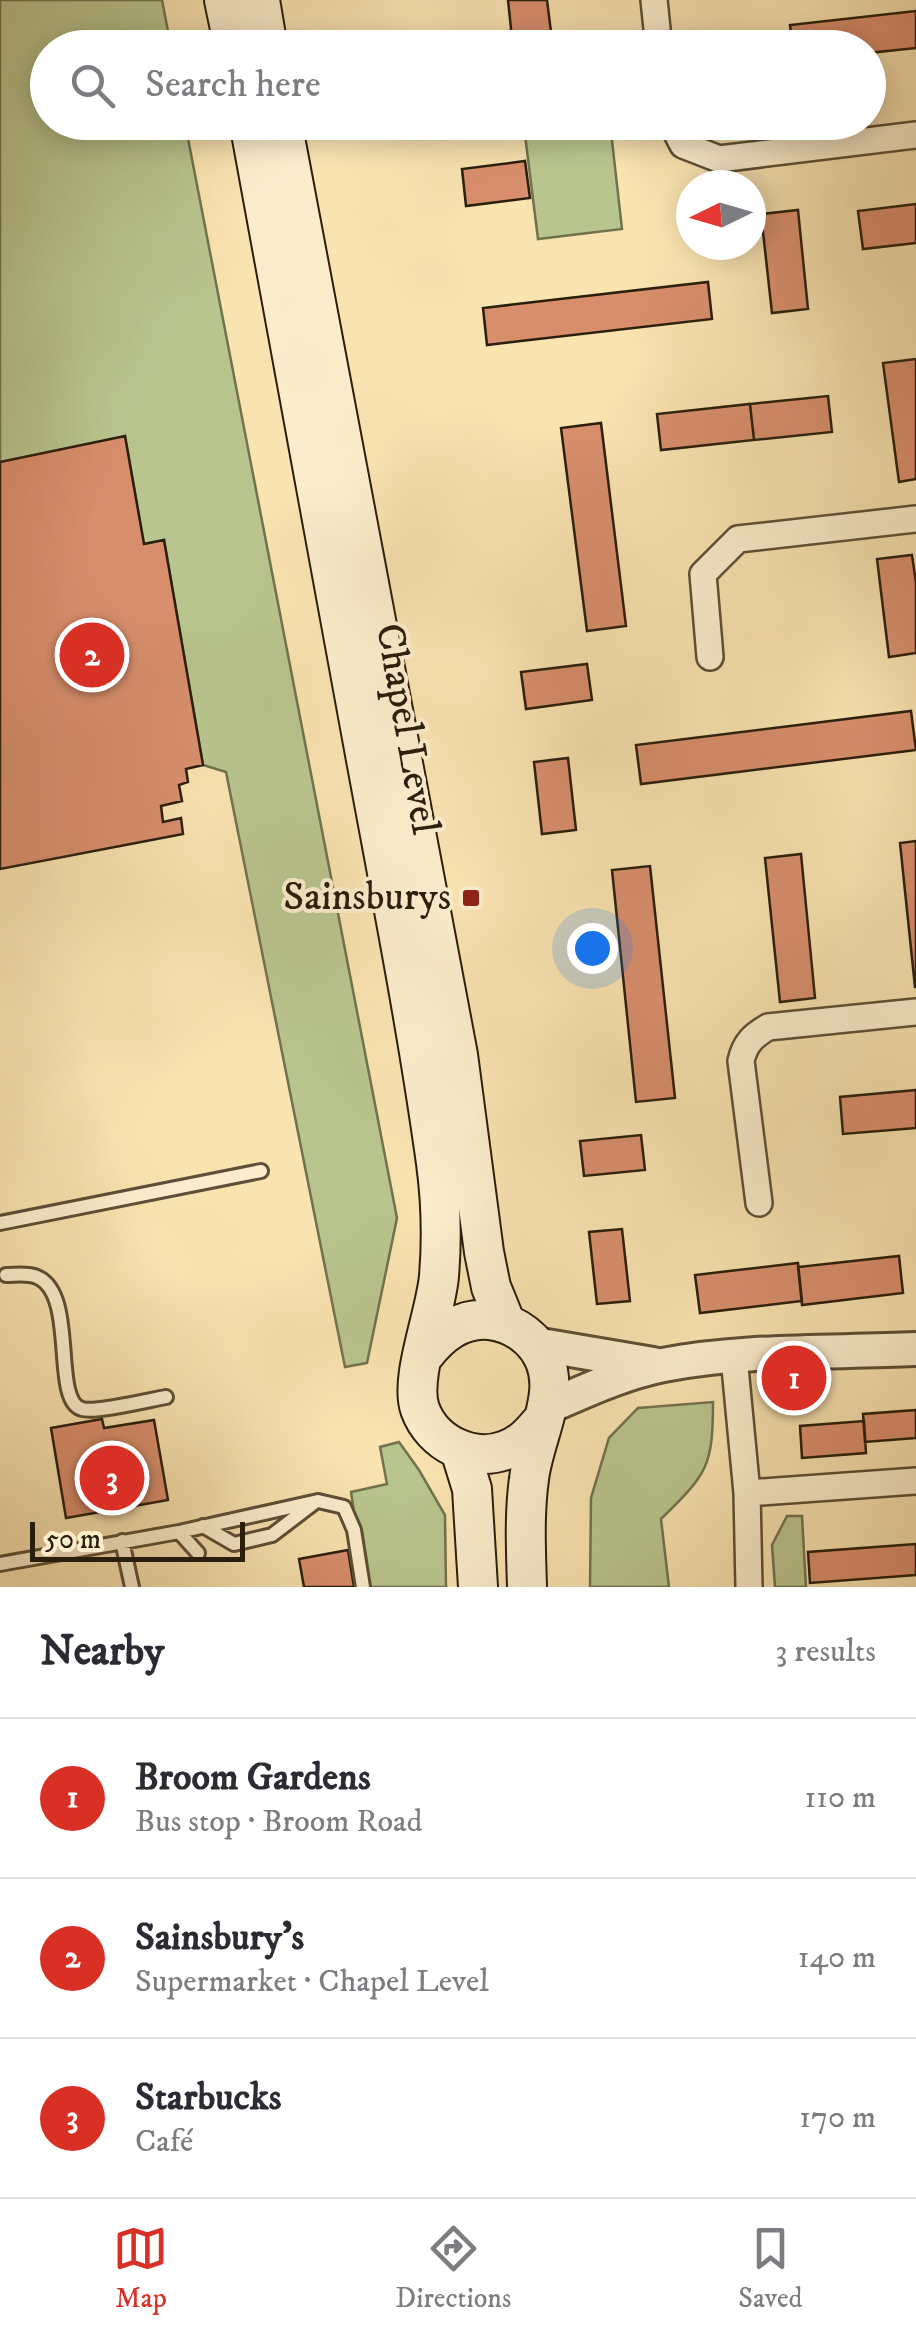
<!DOCTYPE html>
<meta charset="utf-8">
<style>
body{margin:0;font-family:"IM FELL DW Pica",serif;background:#f2f2f3;color:#2b2b33}
.compass{position:absolute;left:676px;top:170px;width:90px;height:90px;border-radius:50%;background:#fff;box-shadow:0 5px 25px #0003;rotate:265deg}
.scale{position:absolute;left:30px;bottom:25px;width:215px;box-sizing:border-box;padding-left:10px;border:5px solid #2a1e0d;border-top:0;font-size:28px;line-height:35px;white-space:nowrap;color:#2a1e0d;-webkit-text-stroke:8px #fbedcc;paint-order:stroke}
.you{position:absolute;left:592px;top:948px;width:35px;height:35px;margin:-25px;border:8px solid #fff;border-radius:50%;background:#1a73e8;box-shadow:0 0 0 15px #1a73e833}
.badge{display:grid;place-items:center;width:65px;height:65px;border-radius:50%;background:#d93025;color:#fff;font-size:32px;font-weight:700}
.pin{position:absolute;translate:-50% -50%;border:5px solid #fff;box-shadow:0 2px 10px #0006}
.list{margin:0;padding:0;list-style:none}
h2{display:flex;justify-content:space-between;align-items:center;height:130px;margin:0;padding:0 40px;font-size:42px}
h2 small{font-size:32px;font-weight:400;color:#7c7c81}
.list li{display:grid;grid-template-columns:65px 1fr auto;gap:30px;align-items:center;box-sizing:border-box;height:160px;padding:0 40px;border-top:2px solid #e1e1e2}
.list b{display:block;font-size:38px;white-space:nowrap}
.list p{margin:0;font-size:32px;white-space:nowrap;color:#7c7c81}
.list em{font-size:32px;font-style:normal;color:#7c7c81}
.icon{flex:none;width:55px;height:55px;fill:none;stroke:currentColor;stroke-width:2;stroke-linecap:round;stroke-linejoin:round}
.map{position:relative;flex:none;width:916px;height:1587px;overflow:hidden}
.search{position:absolute;background:#fff;box-shadow:0 5px 25px #0003;left:30px;right:30px;top:30px;height:110px;display:flex;align-items:center;gap:25px;box-sizing:border-box;padding:0 35px;border-radius:55px;color:#7c7c81;font-size:38px}
.sheet{height:610px;background:#fff}
nav{display:flex;justify-content:space-around;align-items:center;box-sizing:border-box;height:140px;border-top:2px solid #e1e1e2;background:#fff;font-size:28px;color:#7c7c81}
nav a{display:grid;justify-items:center;gap:5px}
nav .on{color:#d93025}
.map>svg:first-child{display:block}
.green{fill:#b9c58f;stroke:#72724e;stroke-width:2.5}
.building{fill:#d88e6d;stroke:#2a1e0d;stroke-width:2.5}
.lines{fill:none;stroke-linecap:round;stroke-linejoin:round}
.service-casing{stroke:#5e4f36;stroke-width:18}
.minor-casing{stroke:#5e4f36;stroke-width:30}
.tertiary-casing{stroke:#5e4f36;stroke-width:38}
.secondary-casing{stroke:#2a1e0d;stroke-width:42}
.service{stroke:#fbedcc;stroke-width:12}
.minor{stroke:#fbedcc;stroke-width:25}
.tertiary{stroke:#fbedcc;stroke-width:32}
.secondary{stroke:#fbedcc;stroke-width:38}
.poi-dot{fill:#8f2418;stroke:#fbedcc;stroke-width:4}
.labels{text-anchor:middle;dominant-baseline:central;stroke-width:8;stroke-linejoin:round;paint-order:stroke}
.street-label{font-size:40px;fill:#2a1e0d;stroke:#fbedcc}
.poi-label{font-size:40px;fill:#2a1e0d;stroke:#fbedcc;text-anchor:end}
</style>
<div class="map">
<svg width="916" height="1587" viewBox="0 0 916 1587">
<rect width="100%" height="100%" fill="#f9e3b1"/>
<filter id="stains"><feTurbulence type="fractalNoise" baseFrequency=".002" numOctaves="4"/><feColorMatrix values="0 0 0 0 .2 0 0 0 0 .09 0 0 0 0 .02 0 0 0 .5 -.17"/></filter>
<radialGradient id="worn" r=".72"><stop offset=".6" stop-color="#630" stop-opacity="0"/><stop offset="1" stop-color="#630" stop-opacity=".3"/></radialGradient>
<!-- green -->
<path class="green" d="M0,0h162l9,47 -123,1v74l137,1 212,1095 -30,145 -22,4 -119,-595 -23,-7 -39,-225 -20,4 -19,-107 -125,25z
M563,122l47,1 12,106 -84,10 -14,-112z
M713,1402c0,65 -6,72 -52,117l8,68h-79l1,-89 18,-60 29,-30z
M399,1442l20,28 26,45 1,72h-81l-14,-95 36,-8 -7,-37z
M787,1516h15l4,71h-31l-3,-42z"/>
<!-- building -->
<path class="building" d="M508,0h39l6,48h-40z
M916,11v37l-48,5v-5h-75l-3,-23z
M525,161l5,37 -64,8 -4,-37z
M916,204v39l-53,6 -5,-38z
M798,210l10,99 -36,4 -11,-99z
M708,282l4,37 -225,26 -4,-37z
M916,359v120l-17,3 -16,-119z
M828,396l4,36 -78,8 -4,-36z
M750,404l4,36 -93,10 -4,-36z
M601,423l25,203 -39,5 -26,-203z
M125,436l19,108 20,-4 39,225 -17,4 2,13 -9,3 3,16 -21,5 2,16 18,-4 2,16 -183,35v-407z
M912,555l4,28v70l-27,4 -12,-98z
M587,664l5,36 -66,9 -5,-37z
M911,711l5,39 -275,34 -5,-39z
M568,758l8,72 -34,4 -8,-72z
M916,841v146h-1l-15,-144z
M801,854l14,144 -35,4 -15,-144z
M650,866l25,232 -39,4 -24,-232z
M916,1090v38l-73,6 -3,-37z
M641,1135l4,35 -61,6 -4,-35z
M622,1229l8,72 -33,3 -8,-72z
M899,1256l4,37 -101,12 -4,-38z
M798,1263l4,38 -102,12 -5,-38z
M916,1410v28l-51,4 -2,-28z
M102,1419l2,9 50,-8 14,80 -102,18 -15,-90z
M864,1421l2,32 -64,5 -2,-32z
M916,1544v31l-106,8 -2,-31z
M348,1550l6,37h-50l-5,-28z"/>
<g class="lines">
<defs>
<path id="service" d="M0,1223l261,-52
M6,1275c10,0 22,-2 31,2 41,17 14,124 45,132 13,4 67,-9 84,-12
M203,1526l31,18 38,-9 42,-32
M179,1532l139,-31 26,6 10,23 9,57
M122,1541l10,46
M0,1564l179,-32 19,21"/>
<path id="minor" d="M654,0l5,48
M671,122l12,23 36,14 197,-24
M710,657l-7,-83 35,-35 178,-20
M759,1203l-18,-142c4,-18 12,-25 27,-34l148,-15
M734,1357l13,136 2,94
M747,1493l169,-12"/>
<path id="tertiary" d="M535,1344l118,20
M548,1407c37,-16 75,-34 115,-42 82,-16 170,-12 253,-16"/>
<path id="secondary" d="M224,0l10,48
M260,0l8,48
M249,122c39,211 77,422 116,632 25,136 52,272 71,409 5,37 6,76 3,113 -3,37 -30,102 -19,133 12,34 52,54 86,41 15,-5 25,-16 35,-28
M282,122l176,933 26,197 7,35 15,37
M425,1354c16,-21 37,-37 65,-34 16,2 30,9 41,20 40,40 3,93 -2,139 -5,36 -3,72 -2,108
M460,1450l12,39 6,98"/>
</defs>
<!-- service casing -->
<use href="#service" class="service-casing"/>
<!-- minor casing -->
<use href="#minor" class="minor-casing"/>
<!-- tertiary casing -->
<use href="#tertiary" class="tertiary-casing"/>
<!-- secondary casing -->
<use href="#secondary" class="secondary-casing"/>
<!-- service -->
<use href="#service" class="service"/>
<!-- minor -->
<use href="#minor" class="minor"/>
<!-- tertiary -->
<use href="#tertiary" class="tertiary"/>
<!-- secondary -->
<use href="#secondary" class="secondary"/>
</g>
<!-- markers -->
<rect class="poi-dot" x="461" y="888" width="20" height="20" rx="5"/>
<g class="labels">
<!-- street labels -->
<g class="street-label">
<text transform="translate(406 729) rotate(80)">Chapel Level</text>
</g>
<!-- poi labels -->
<g class="poi-label">
<text x="451" y="898">Sainsburys</text>
</g>
</g>
<rect width="100%" height="100%" filter="url(#stains)"/>
<rect width="100%" height="100%" fill="url(#worn)"/>
</svg>
<svg class="compass" viewBox="-18 -18 36 36"><path d="M0-13l5 13h-10z" fill="#e53935"/><path d="M0 13l5-13h-10z" fill="#7c7c81"/></svg>
<div class="scale">50 m</div>
<div class="you"></div>
<div class="pin badge" style="left:794px;top:1378px">1</div>
<div class="pin badge" style="left:92px;top:655px">2</div>
<div class="pin badge" style="left:112px;top:1478px">3</div>
<div class="search"><svg class="icon" aria-label="search" viewBox="0 0 24 24"><circle cx="10" cy="10" r="6"/><path d="M15 15l6 6"/></svg>Search here</div>
</div>
<section class="sheet">
<h2>Nearby<small>3 results</small></h2>
<ul class="list">
<li><span class="badge">1</span><div><b>Broom Gardens</b><p>Bus stop · Broom Road</p></div><em>110 m</em></li>
<li><span class="badge">2</span><div><b>Sainsbury's</b><p>Supermarket · Chapel Level</p></div><em>140 m</em></li>
<li><span class="badge">3</span><div><b>Starbucks</b><p>Café</p></div><em>170 m</em></li>
</ul>
</section>
<nav>
<a class="on"><svg class="icon" aria-label="map" viewBox="0 0 24 24"><path d="M3 6l6-2 6 2 6-2v14l-6 2-6-2-6 2zM9 4v14M15 6v14"/></svg>Map</a>
<a><svg class="icon" aria-label="directions" viewBox="0 0 24 24"><path d="M12 3l9 9-9 9-9-9zM9 14v-3h6M13 9l2 2-2 2"/></svg>Directions</a>
<a><svg class="icon" aria-label="saved" viewBox="0 0 24 24"><path d="M7 4h10v16l-5-4-5 4z"/></svg>Saved</a>
</nav>
